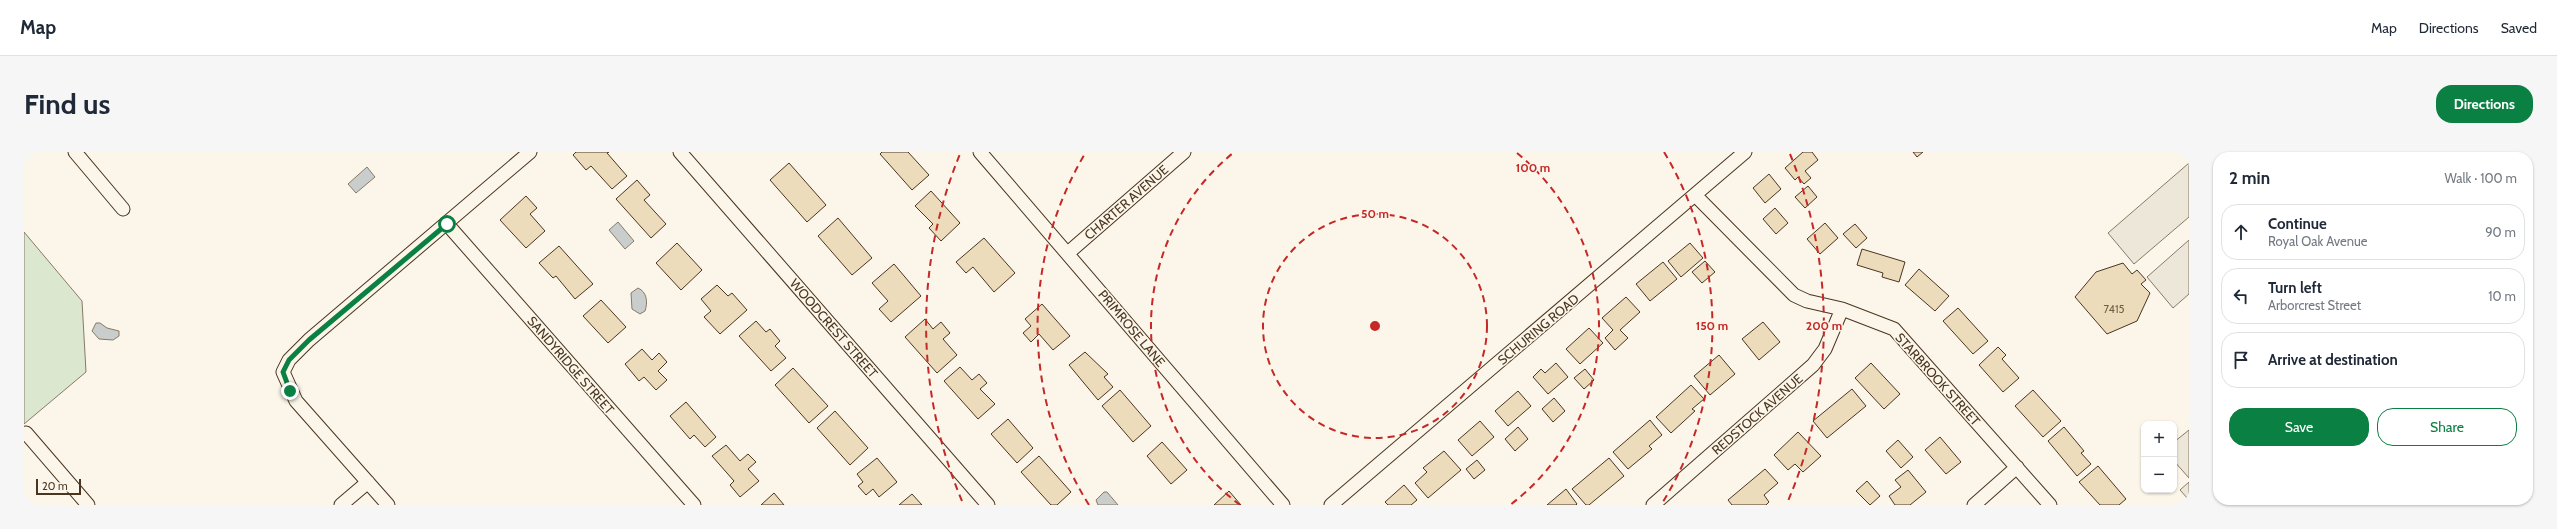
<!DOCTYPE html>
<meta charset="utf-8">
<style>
body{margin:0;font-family:Cabin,sans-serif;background:#f6f6f7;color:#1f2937}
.controls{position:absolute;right:12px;bottom:12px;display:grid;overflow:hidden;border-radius:8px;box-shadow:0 1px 3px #0004}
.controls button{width:36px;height:36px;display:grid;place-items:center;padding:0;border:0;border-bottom:1px solid #e0e1e3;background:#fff;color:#1f2937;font:20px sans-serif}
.scale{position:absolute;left:12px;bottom:10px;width:45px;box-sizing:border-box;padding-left:4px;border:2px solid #4a3520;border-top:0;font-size:11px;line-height:14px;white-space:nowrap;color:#4a3520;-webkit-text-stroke:3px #fbf6e9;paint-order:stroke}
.stop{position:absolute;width:12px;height:12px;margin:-9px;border:3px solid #0b8043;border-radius:50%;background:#fff}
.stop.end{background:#0b8043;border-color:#fff;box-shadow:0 1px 4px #0008}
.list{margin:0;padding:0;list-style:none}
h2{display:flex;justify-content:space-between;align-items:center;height:52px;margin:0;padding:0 16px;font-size:17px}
h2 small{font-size:13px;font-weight:400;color:#747a83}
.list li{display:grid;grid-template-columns:26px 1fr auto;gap:12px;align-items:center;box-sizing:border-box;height:56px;margin:0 8px 8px;padding:0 8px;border:1px solid #e0e1e3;border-radius:16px}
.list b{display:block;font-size:15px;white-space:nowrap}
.list p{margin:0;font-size:13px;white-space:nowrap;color:#747a83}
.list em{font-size:13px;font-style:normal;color:#747a83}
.actions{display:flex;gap:8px;padding:12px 16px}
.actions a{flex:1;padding:9px 0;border:1px solid #0b8043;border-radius:16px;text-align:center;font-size:14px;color:#0b8043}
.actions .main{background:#0b8043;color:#fff}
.icon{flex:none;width:22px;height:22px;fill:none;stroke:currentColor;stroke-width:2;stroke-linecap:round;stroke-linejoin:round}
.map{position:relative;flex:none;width:2165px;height:353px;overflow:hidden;border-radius:16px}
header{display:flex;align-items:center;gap:24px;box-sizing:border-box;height:56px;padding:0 20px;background:#fff;border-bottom:1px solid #e0e1e3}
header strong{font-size:19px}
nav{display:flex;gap:22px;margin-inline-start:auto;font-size:14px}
.intro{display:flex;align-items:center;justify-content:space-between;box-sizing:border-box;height:96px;padding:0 24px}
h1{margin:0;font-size:28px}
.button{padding:10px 18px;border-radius:16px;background:#0b8043;color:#fff;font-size:14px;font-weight:700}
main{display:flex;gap:24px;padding:0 24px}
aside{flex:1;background:#fff;border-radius:16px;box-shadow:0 1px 3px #0004}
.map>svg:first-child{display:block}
.green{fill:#dce7d0;stroke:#887966}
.parking{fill:#ede7d9;stroke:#887966}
.water{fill:#c9cecd;stroke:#887966}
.building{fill:#ecdcbc;stroke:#4a3520}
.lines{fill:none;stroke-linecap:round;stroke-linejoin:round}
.street-casing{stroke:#4a3520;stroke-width:15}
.street{stroke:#fbf6e9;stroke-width:13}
.route{stroke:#0b8043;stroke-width:5}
.ring{fill:none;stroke:#c62828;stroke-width:2;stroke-dasharray:7 5}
.labels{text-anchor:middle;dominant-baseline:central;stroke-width:3;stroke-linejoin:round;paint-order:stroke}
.number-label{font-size:11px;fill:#725f47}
.street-label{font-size:13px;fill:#4a3520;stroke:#fbf6e9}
.centre{fill:#c62828;stroke:#fbf6e9;stroke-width:2}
.ring-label{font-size:12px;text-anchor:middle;font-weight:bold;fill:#c62828;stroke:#fbf6e9;stroke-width:3;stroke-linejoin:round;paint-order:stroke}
</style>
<header>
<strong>Map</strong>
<nav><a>Map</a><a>Directions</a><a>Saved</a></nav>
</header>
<div class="intro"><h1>Find us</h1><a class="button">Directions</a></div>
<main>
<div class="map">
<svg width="2165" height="353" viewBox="0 0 2165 353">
<rect width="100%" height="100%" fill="#fbf6e9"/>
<!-- green -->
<path class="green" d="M0,80l58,69 4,71 -62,52z"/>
<!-- parking -->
<path class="parking" d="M2165,11v54l-55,47 -26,-31z
M2165,88v54l-16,14 -26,-31z
M2165,278v48l-15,-17v-19z
M2165,330v18l-9,-10z"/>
<!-- water -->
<path class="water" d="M343,15l8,10 -19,16 -8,-9z
M594,70l16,19 -9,8 -16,-19z
M614,136c9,4 10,14 7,23l-5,3 -8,-5 -1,-16z
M72,171h4l7,5 12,3v5l-6,4 -14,-1 -7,-8z
M1080,340h3l11,13h-20l-2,-5z"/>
<!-- building -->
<path class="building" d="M552,0h33l-2,1 20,23 -15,13 -21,-23 -5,4 -13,-15z
M858,0h26l21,23 -17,15 -32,-36z
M1779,0h9l6,8 -13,11 6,7 -7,6 -6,-7 -3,3 -10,-12z
M1889,0h10l-6,5z
M765,11l37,42 -19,17 -37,-42z
M1745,22l12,15 -16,14 -12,-15z
M613,28l13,15 -6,5 22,24 -15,14 -35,-39z
M1784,34l9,11 -12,11 -10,-11z
M907,39l29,32 -19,18 -12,-13 4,-4 -18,-18z
M502,44l11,12 -7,6 15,17 -19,17 -26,-28z
M1751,56l13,15 -12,11 -13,-15z
M814,66l34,40 -20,17 -34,-39z
M1801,71l13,15 -18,16 -13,-15z
M1831,72l12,14 -11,10 -13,-14z
M960,86l31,35 -21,19 -21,-25 -7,6 -10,-11z
M653,91l25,27 -21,20 -25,-27z
M1666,91l13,15 -22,19 -13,-16z
M535,94l34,38 -18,15 -19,-23 -3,2 -14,-15z
M1838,97l43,13 -6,20 -17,-5 1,-4 -26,-8z
M1681,109l10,11 -13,11 -10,-11z
M1639,110l14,17 -27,22 -14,-17z
M2099,111l9,11 5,-4 9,10 -5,4 9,9 -13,28 -30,13 -32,-37 21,-25z
M870,112l27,32 -30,26 -12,-13 9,-8 -16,-18z
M1895,117l30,27 -14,15 -30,-26z
M693,133l11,11 4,-3 15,17 -27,24 -16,-17 7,-6 -10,-12z
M1602,145l14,15 -20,18 8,8 -13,12 -10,-12 8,-8 -11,-12z
M577,148l25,27 -18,16 -25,-27z
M1018,152l28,32 -17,14 -14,-16 -8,8 -8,-9 8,-7 -6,-7z
M1934,156l30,33 -15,13 -30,-33z
M901,167l8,10 8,-7 9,11 -7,6 14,16 -20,18 -32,-36z
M732,169l10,11 4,-3 10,12 -5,5 11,12 -15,13 -32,-35z
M1739,170l17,20 -21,18 -17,-21z
M1565,176l14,15 -23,21 -14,-15z
M1974,195l8,8 -4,4 17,19 -16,14 -24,-27z
M618,197l10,11 7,-7 8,9 -9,9 9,9 -11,10 -12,-13 -5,4 -14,-17z
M1061,200l23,22 -4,3 9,10 -15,13 -29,-35z
M1695,203l16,19 -25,21 -16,-19z
M1532,211l12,14 -20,17 -15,-17 8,-8 4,4z
M1847,211l29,31 -16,15 -29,-31z
M936,215l12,13 7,-6 8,9 -7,6 15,15 -17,15 -34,-38z
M769,216l35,38 -19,17 -34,-38z
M1561,217l9,11 -10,9 -10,-11z
M1667,233l13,14 -12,10 3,2 -24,22 -15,-16z
M1828,237l14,17 -39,32 -14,-17z
M1096,238l31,36 -18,16 -31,-36z
M2009,238l28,31 -18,16 -28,-31z
M1494,239l13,15 -23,20 -13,-15z
M1530,246l11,13 -12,11 -11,-13z
M662,250l30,35 -11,10 -11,-12 -4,4 -20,-23z
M811,259l33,37 -18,17 -33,-37z
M984,267l25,29 -16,15 -26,-29z
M1626,268l12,15 -13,11 3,3 -24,20 -15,-17z
M1456,269l14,16 -22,19 -14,-16z
M1494,275l10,12 -13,12 -10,-12z
M2040,275l20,24 -3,2 10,11 -14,12 -29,-35z
M1774,280l23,24 -18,16 -8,-8 -7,6 -14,-15z
M1916,285l21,25 -15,12 -21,-24z
M1874,288l15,17 -12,11 -15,-17z
M1138,290l25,28 -16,14 -24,-28z
M702,293l14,16 8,-7 8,8 -8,7 11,12 -19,16 -10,-12 4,-4 -22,-25z
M1420,299l17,19 -33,28 -13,-15 12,-11 -4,-4z
M1015,304l32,36 -14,13h-6l-30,-33z
M853,306l20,24 -18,15 -6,-8 -7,6 -8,-9 5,-4 -6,-8z
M1585,306l15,18 -35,29h-3l-14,-16z
M1453,308l8,10 -11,9 -8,-10z
M2074,314l28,33 -7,6h-19l-21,-23z
M1741,317l13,14 -14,12 5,7 -3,3h-34l-4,-5z
M1884,318l18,22 -16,13h-15l-6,-9 12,-9 -6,-7z
M1843,329l13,15 -10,9 -14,-14z
M1380,333l13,15 -6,5h-23l-3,-3z
M1542,337l11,15 -1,1h-29z
M1205,339l12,14h-27z
M750,341l10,12h-23z
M888,342l10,11h-23z"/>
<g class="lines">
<defs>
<path id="street" d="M51,0l48,57
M656,0l308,353
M956,0l303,353
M1671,43l99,100 13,6 35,8 52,20 156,176
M423,72l247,281
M1044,101l116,-101
M2,281l62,72
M317,353l27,-23
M364,353l-92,-104 -13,-29 6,-12 20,-20 221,-188
M1307,353l414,-353
M1629,353l160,-140 12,-16 17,-40
M1950,353l43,-38"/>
</defs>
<!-- street casing -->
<use href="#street" class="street-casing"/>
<!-- street -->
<use href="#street" class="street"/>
</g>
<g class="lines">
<!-- route -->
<path class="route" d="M266,239l-7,-19 6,-12 20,-20 138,-116"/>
</g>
<!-- distance rings -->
<g class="ring">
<circle cx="1351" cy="174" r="112"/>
<path d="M1216 353A224 224 0 0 1 1209 1M1493 1A224 224 0 0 1 1486 353"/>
<path d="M1065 353A337 337 0 0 1 1062 0M1640 0A337 337 0 0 1 1637 353"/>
<path d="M938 349A449 449 0 0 1 936 2M1766 2A449 449 0 0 1 1764 349"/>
</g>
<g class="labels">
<!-- number labels -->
<g class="number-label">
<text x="2090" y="157">7415</text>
</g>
<!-- street labels -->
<g class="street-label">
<text transform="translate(1102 50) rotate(-41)">CHARTER AVENUE</text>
<text transform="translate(810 176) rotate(49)">WOODCREST STREET</text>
<text transform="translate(1108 176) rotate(50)">PRIMROSE LANE</text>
<text transform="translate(1514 177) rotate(-40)">SCHURING ROAD</text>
<text transform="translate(547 213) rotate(49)">SANDYRIDGE STREET</text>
<text transform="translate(1914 227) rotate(48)">STARBROOK STREET</text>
<text transform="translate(1733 262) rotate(-41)">REDSTOCK AVENUE</text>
</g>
</g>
<circle cx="1351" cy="174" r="6" class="centre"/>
<g class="ring-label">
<text x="1509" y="20">100 m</text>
<text x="1351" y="66">50 m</text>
<text x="1688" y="178">150 m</text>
<text x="1800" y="178">200 m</text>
</g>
</svg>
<div class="controls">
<button>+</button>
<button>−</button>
</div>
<div class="scale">20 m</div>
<div class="stop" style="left:423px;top:72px"></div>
<div class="stop end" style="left:266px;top:239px"></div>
</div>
<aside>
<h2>2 min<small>Walk · 100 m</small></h2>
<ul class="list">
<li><svg class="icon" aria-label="ahead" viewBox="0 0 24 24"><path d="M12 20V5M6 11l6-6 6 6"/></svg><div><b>Continue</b><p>Royal Oak Avenue</p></div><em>90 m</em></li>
<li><svg class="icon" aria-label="left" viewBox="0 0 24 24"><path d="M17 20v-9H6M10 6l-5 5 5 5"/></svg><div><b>Turn left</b><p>Arborcrest Street</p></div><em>10 m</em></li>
<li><svg class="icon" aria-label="arrive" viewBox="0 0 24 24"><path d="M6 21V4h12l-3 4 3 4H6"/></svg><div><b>Arrive at destination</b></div></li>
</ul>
<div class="actions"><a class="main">Save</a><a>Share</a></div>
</aside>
</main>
